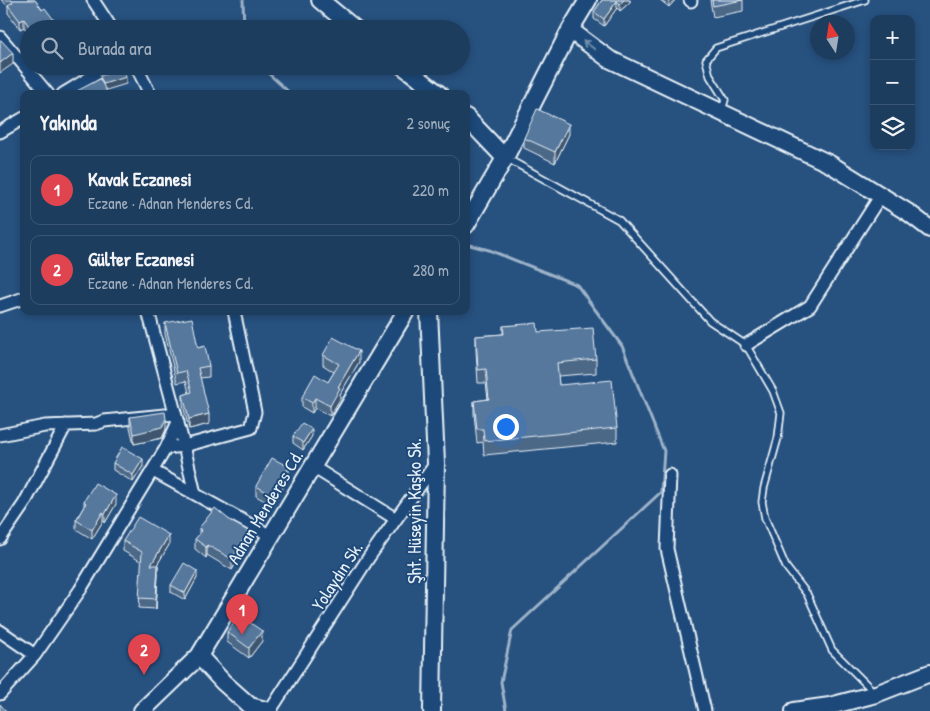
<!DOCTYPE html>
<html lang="tr">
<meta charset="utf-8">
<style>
body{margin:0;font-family:"Patrick Hand",sans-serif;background:#2a4868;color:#f1f3f6}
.controls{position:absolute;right:15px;top:15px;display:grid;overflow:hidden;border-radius:10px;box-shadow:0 2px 8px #0003}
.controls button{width:45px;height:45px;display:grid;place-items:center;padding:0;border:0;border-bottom:1px solid #3b5674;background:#1d3d5f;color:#f1f3f6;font:25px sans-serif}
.compass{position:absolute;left:810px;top:15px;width:45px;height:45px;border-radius:50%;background:#1d3d5f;box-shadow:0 2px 8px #0003;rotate:348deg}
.you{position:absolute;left:505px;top:426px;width:18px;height:18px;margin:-12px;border:4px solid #fff;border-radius:50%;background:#1a73e8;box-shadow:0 0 0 8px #1a73e833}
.badge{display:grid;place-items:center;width:32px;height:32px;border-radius:50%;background:#ff9aa2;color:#fff;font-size:16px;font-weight:700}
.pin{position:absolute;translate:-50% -41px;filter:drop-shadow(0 1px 2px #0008)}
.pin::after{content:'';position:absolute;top:26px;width:18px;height:15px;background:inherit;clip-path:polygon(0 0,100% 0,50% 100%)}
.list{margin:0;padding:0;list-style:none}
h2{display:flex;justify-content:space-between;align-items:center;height:65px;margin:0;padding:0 20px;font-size:21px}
h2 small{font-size:16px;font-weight:400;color:#a0aebd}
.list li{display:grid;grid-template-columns:32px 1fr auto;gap:15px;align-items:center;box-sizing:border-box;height:70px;margin:0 10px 10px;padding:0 10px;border:1px solid #3b5674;border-radius:10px}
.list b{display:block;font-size:19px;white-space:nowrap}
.list p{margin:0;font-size:16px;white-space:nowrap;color:#a0aebd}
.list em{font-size:16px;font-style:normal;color:#a0aebd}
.icon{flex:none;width:28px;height:28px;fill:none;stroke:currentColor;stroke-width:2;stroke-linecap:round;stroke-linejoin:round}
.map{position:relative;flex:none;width:930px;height:711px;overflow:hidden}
.search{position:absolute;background:#1d3d5f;box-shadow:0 2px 8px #0003;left:20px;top:20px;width:450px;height:55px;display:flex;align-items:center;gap:12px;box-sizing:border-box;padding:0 18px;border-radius:28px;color:#a0aebd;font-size:19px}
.panel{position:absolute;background:#1d3d5f;box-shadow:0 2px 8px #0003;left:20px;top:90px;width:450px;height:225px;border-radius:10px}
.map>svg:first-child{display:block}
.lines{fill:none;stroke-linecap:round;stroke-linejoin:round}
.stream{stroke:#9db3c9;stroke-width:3}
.lane-casing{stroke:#e8f1f8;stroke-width:9}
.street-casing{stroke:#e8f1f8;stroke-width:15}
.secondary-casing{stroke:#e8f1f8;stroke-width:20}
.lane{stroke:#1f4a7a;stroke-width:5.5}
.street{stroke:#1f4a7a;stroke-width:11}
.secondary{stroke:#1f4a7a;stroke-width:16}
.wall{fill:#4b6787;stroke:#e8f1f8}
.shaded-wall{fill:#3d546e;stroke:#e8f1f8}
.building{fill:#57789d;stroke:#e8f1f8}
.oneway{stroke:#6f8dac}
.labels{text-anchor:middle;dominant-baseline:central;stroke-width:4;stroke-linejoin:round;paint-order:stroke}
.street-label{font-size:18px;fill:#e8f1f8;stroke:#1f4a7a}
</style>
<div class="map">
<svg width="930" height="711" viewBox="0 0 930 711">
<rect width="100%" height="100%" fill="#27517f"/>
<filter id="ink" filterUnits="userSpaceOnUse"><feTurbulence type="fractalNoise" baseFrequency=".02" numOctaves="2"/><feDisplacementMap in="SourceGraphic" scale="10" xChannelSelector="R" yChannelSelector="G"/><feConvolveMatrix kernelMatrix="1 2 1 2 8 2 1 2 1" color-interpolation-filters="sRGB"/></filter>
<g filter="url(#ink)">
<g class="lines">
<!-- stream -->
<path class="stream" d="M243,0l1,29
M264,66l4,7 23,21
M466,244l23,6 88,35 45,61 42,105 -3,41 -149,138 -11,52 5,29"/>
<defs>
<path id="lane" d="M722,110l3,-10 -15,-24 -4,-16 10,-12 149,-48
M506,158l113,62 91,101 36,24 27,46 8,22 -3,25 -14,50 -2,14 3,16 21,49 21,27 25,56 42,42"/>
<path id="street" d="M93,0l19,29
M690,0l1,1
M0,37l48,57
M136,66l14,28
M63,94l46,-28
M0,132l24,-14
M0,306l24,-8
M148,311l36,135 11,48
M746,345l64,-39 71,-111
M0,435l45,-9 51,-2 8,-3 71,-7
M166,448l18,-2 67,-18 4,-16 -21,-101
M313,467l83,52
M153,471l118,65
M670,475l-3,74 38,162
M0,539l24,-35 42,-79
M0,631l35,24
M0,694l35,-39 45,-65 86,-142 12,-26
M270,711l99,-154 67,-94"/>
<path id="secondary" d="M320,0l35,29
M570,30l39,29 221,105 79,49 21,16
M403,66l36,28
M466,117l39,41
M466,225l39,-67 65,-128 18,-30
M429,311l7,152 -4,248
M199,656l24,26 27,24 19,5
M142,711l57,-55 207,-345
M794,711l36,-5 46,-12 54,-21"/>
</defs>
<!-- lane casing -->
<use href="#lane" class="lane-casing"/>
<!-- street casing -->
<use href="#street" class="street-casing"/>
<!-- secondary casing -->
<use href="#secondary" class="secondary-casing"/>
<!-- lane -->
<use href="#lane" class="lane"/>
<!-- street -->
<use href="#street" class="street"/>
<!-- secondary -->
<use href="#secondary" class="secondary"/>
</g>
<!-- wall -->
<path class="wall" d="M1,0h34l22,29h-28v5l-5,-7 -4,2 -12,-16v-7z
M602,0h28v2l-10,9 -3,-3 -13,18 -10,-7v-7z
M660,0h15l-6,7z
M710,0h33v11l-30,6z
M569,134l-14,29 -31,-15v-10z
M165,323l33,25 11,18v11l-9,1 9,46 -20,5 -6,-24v-10l6,-2 -3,-12 -9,2 -12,-49z
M503,326l35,6 58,27v14l-38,3 1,9 58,43v14l-133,13 -1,-13 -6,1 -3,-29v-13l14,-2 -2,-16h-8l-2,-33v-14l27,-2z
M323,355l36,7 -19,32v5l-10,17 -15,-8 -3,5 -10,-6v-10l26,-15 6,-10 -11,-7z
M130,417l36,12 -4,9 -28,6 -4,-17z
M293,436h19l-9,14 -10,-7z
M113,463l30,3 -10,16 -20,-12z
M289,478l-17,27 -16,-9v-10z
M84,501l32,3 -11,19 -2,-2 -11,18 -16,-10v-9l8,-14z
M199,528l49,14 -16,28 -25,-15 -1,3 -11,-9v-10l4,-4z
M123,541l46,4 -12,20 1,10 -2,34 -17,-1 3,-46 -19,-11z
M197,578l-12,22 -14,-8v-7z
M227,632l35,9 -13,17 -22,-16z"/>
<!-- shaded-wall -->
<path class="shaded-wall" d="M624,0h6v2l-10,9v-7z
M669,0h6l-6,7z
M617,1v7l-13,18v-7z
M24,19v8l-4,2v-8z
M57,24v5h-6z
M13,53v11l-13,9v-10z
M126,77v7l-23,7v-7z
M569,124v10l-14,29v-11z
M359,351v11l-19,32v5l-10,17v-10l8,-19z
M315,398v10l-3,5v-10z
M209,414v10l-20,5v-10z
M166,419v10l-4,9 -28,6v-10z
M312,429v7l-9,14v-7z
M143,459v7l-10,16v-7z
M289,467v11l-17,27v-10z
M116,495v9l-11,19v-9z
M103,512v9l-11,18v-9z
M248,531v11l-16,28v-11z
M169,535v10l-18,30v-10z
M207,545v10l-1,3v-11z
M158,565v10l-2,34v-10z
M197,571v7l-12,22v-7z
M262,631v10l-13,17v-10z"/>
<!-- building -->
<path class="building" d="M11,0h24l7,10 3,-2 12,16 -6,5h-20l-7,-10 -4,2 -12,-16 5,-3z
M602,0h22l-4,4 -3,-3 -13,18 -10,-7z
M712,0h31l-30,6z
M0,40h1l12,13 -13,10z
M123,69l3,8 -23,7 -3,-8z
M100,79l8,15h-30l-1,-3z
M537,109l32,15 -14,28 -31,-14z
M192,318l6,30 7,-2 4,20 -11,2 11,46 -20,5 -6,-24 9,-3 -6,-21 -9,2 -12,-50z
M537,323l1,9 55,-4 3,31 -39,4 2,22 53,-5 5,48 -133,13 -1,-12h-6l-3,-28 15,-2 -3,-30 -8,1 -2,-34 28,-2 -1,-8z
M333,337l26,14 -21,36 2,1 -10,18 -15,-8 -3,5 -10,-6 13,-23 13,8 11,-18 -16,-9z
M165,412l1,7 -4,8 -28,7 -4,-17z
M302,423l10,6 -9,14 -10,-7z
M122,447l21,12 -10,16 -20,-12z
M272,458l17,9 -17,28 -16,-9z
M95,483l21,12 -11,19 -2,-2 -11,18 -16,-10 10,-17 -2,-2z
M215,508l17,14 16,9 -16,28 -25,-14 -1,2 -11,-8 7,-8 -3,-3z
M138,517l31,18 -18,30h7l-2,34 -17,-1 3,-46 -19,-11z
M184,563l13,8 -12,22 -14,-8z
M239,615l23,16 -13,17 -22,-16z
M0,704l6,7h-6z"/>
<!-- one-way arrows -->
<defs><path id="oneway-shaft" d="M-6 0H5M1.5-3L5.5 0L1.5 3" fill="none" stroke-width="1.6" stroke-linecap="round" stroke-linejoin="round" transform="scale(1.25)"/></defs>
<use class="oneway" href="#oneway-shaft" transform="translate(589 45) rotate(-143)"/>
</g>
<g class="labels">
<!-- street labels -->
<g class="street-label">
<text transform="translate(265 507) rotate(-59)">Adnan Menderes Cd.</text>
<text transform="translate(414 511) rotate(-90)">Şht. Hüseyin Kaşko Sk.</text>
<text transform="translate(337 576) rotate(-57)">Yolaydın Sk.</text>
</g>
</g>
</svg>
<div class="controls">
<button>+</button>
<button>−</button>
<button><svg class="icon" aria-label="layers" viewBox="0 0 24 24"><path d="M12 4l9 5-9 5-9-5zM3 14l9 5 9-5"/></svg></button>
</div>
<svg class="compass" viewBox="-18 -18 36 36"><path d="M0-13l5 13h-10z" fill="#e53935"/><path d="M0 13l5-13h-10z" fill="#a0aebd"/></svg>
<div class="you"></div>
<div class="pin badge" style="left:242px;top:635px;background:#e0444e">1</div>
<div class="pin badge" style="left:144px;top:675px;background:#e0444e">2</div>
<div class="search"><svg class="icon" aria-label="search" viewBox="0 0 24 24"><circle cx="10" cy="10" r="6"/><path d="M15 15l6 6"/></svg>Burada ara</div>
<section class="panel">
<h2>Yakında<small>2 sonuç</small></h2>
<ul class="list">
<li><span class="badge" style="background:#e0444e">1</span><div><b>Kavak Eczanesi</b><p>Eczane · Adnan Menderes Cd.</p></div><em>220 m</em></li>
<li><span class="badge" style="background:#e0444e">2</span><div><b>Gülter Eczanesi</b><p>Eczane · Adnan Menderes Cd.</p></div><em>280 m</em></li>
</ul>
</section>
</div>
